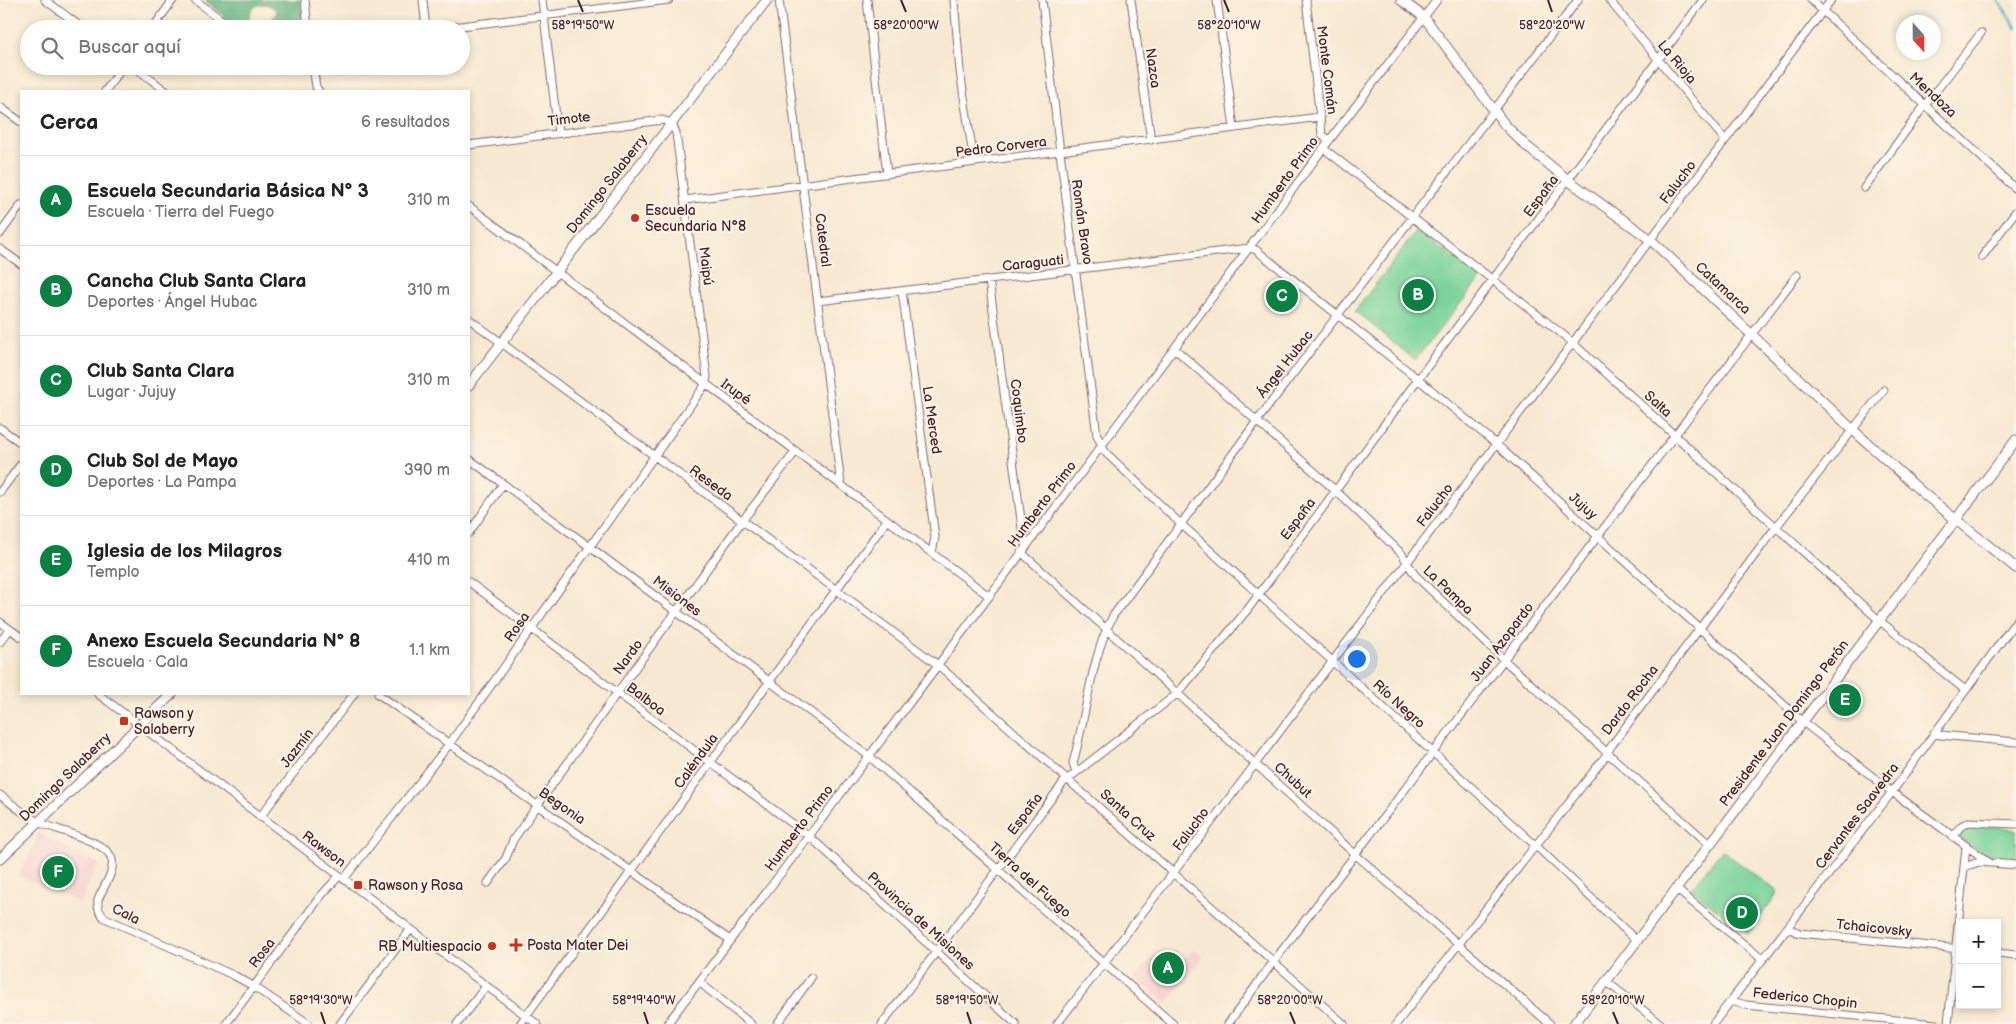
<!DOCTYPE html>
<html lang="es">
<meta charset="utf-8">
<style>
body{margin:0;font-family:"Balsamiq Sans",sans-serif;background:#f6f6f6;color:#222}
.controls{position:absolute;right:15px;bottom:15px;display:grid;overflow:hidden;border-radius:0px;box-shadow:0 2px 8px #0003}
.controls button{width:45px;height:45px;display:grid;place-items:center;padding:0;border:0;border-bottom:1px solid #e0e0e0;background:#fff;color:#222;font:25px sans-serif}
.compass{position:absolute;left:1896px;top:15px;width:45px;height:45px;border-radius:50%;background:#fff;box-shadow:0 2px 8px #0003;rotate:159deg}
.you{position:absolute;left:1356px;top:658px;width:18px;height:18px;margin:-12px;border:4px solid #fff;border-radius:50%;background:#1a73e8;box-shadow:0 0 0 8px #1a73e833}
.badge{display:grid;place-items:center;width:32px;height:32px;border-radius:50%;background:#0b8043;color:#fff;font-size:16px;font-weight:700}
.pin{position:absolute;translate:-50% -50%;border:2px solid #fff;box-shadow:0 1px 5px #0006}
.list{margin:0;padding:0;list-style:none}
h2{display:flex;justify-content:space-between;align-items:center;height:65px;margin:0;padding:0 20px;font-size:21px}
h2 small{font-size:16px;font-weight:400;color:#767676}
.list li{display:grid;grid-template-columns:32px 1fr auto;gap:15px;align-items:center;box-sizing:border-box;height:90px;padding:0 20px;border-top:1px solid #e0e0e0}
.list b{display:block;font-size:19px;white-space:nowrap}
.list p{margin:0;font-size:16px;white-space:nowrap;color:#767676}
.list em{font-size:16px;font-style:normal;color:#767676}
.icon{flex:none;width:28px;height:28px;fill:none;stroke:currentColor;stroke-width:2;stroke-linecap:round;stroke-linejoin:round}
.map{position:relative;flex:none;width:2016px;height:1024px;overflow:hidden}
.search{position:absolute;background:#fff;box-shadow:0 2px 8px #0003;left:20px;top:20px;width:450px;height:55px;display:flex;align-items:center;gap:12px;box-sizing:border-box;padding:0 18px;border-radius:28px;color:#767676;font-size:19px}
.panel{position:absolute;background:#fff;box-shadow:0 2px 8px #0003;left:20px;top:90px;width:450px;height:605px;border-radius:0px}
.map>svg:first-child{display:block}
.built{fill:#f7d0cd}
.green{fill:#7cd49a;stroke:#637a62}
.forest{fill:#65b682;stroke:#586a56}
.lines{fill:none;stroke-linecap:round;stroke-linejoin:round}
.stream{stroke:#48acc7;stroke-width:2.5}
.minor-casing{stroke:#876665;stroke-width:9}
.tertiary-casing{stroke:#876665;stroke-width:11}
.minor{stroke:#fff;stroke-width:7}
.tertiary{stroke:#fff;stroke-width:9}
.ticks{fill:none;stroke:#4a1f2b;stroke-width:2}
.poi-dot{fill:#c8321e;stroke:#fcf5e5;stroke-width:2}
.labels{text-anchor:middle;dominant-baseline:central;stroke-width:4;stroke-linejoin:round;paint-order:stroke}
.street-label{font-size:14px;fill:#4a1f2b;stroke:#fcf5e5}
.poi-label{font-size:14px;fill:#4a1f2b;stroke:#fcf5e5;text-anchor:start}
.ticks-label{font-size:12px;text-anchor:middle;fill:#4a1f2b;stroke:#fcf5e5;stroke-width:4;stroke-linejoin:round;paint-order:stroke}
</style>
<div class="map">
<svg width="2016" height="1024" viewBox="0 0 2016 1024">
<rect width="100%" height="100%" fill="#fcf5e5"/>
<filter id="ink" filterUnits="userSpaceOnUse"><feTurbulence type="fractalNoise" baseFrequency=".02" numOctaves="2"/><feDisplacementMap in="SourceGraphic" scale="10" xChannelSelector="R" yChannelSelector="G"/><feConvolveMatrix kernelMatrix="1 2 1 2 8 2 1 2 1" color-interpolation-filters="sRGB"/></filter>
<filter id="wash" filterUnits="userSpaceOnUse"><feTurbulence type="fractalNoise" baseFrequency=".0096" numOctaves="4" result="noise"/><feDisplacementMap in="SourceGraphic" scale="20" xChannelSelector="R" yChannelSelector="G"/><feGaussianBlur stdDeviation="1.12" result="paint"/><feColorMatrix in="noise" values="0 0 0 0 0 0 0 0 0 0 0 0 0 0 0 0 0 1.4 0 .05"/><feComposite in="paint" operator="in"/></filter>
<g filter="url(#wash)">
<rect width="100%" height="100%" fill="#f7e9d1"/>
<!-- built -->
<path class="built" d="M39,834l60,30 -19,39 -61,-27z
M1194,949l9,8 -37,47 -31,-27 21,-24 9,7 9,-10 10,10z"/>
<!-- green -->
<path class="green" d="M1417,230l64,48 -66,82 -60,-49z
M1973,825l43,4v32l-29,-5 -28,-18c2,-9 5,-11 14,-13z
M1722,850l56,42 -30,42 -57,-45z"/>
<!-- forest -->
<path class="forest" d="M205,0h95l2,15 -4,14h-27l-1,-6 7,-11c-5,-10 -22,-11 -27,1 -1,4 -1,8 -3,12l-6,2 -6,-1z"/>
<g class="lines">
<!-- stream -->
<path class="stream" d="M1998,0l18,28"/>
</g>
</g>
<g filter="url(#ink)">
<g class="lines">
<defs>
<path id="minor" d="M45,0l39,29
M195,0l39,29
M305,0l3,29
M423,0l3,29
M542,0l16,133
M779,0l62,484
M867,0l20,174
M954,0l6,71 14,91
M1042,0l18,152 37,283 8,17 65,62 365,331 102,96
M1131,0l20,140
M1217,0l17,128
M1306,0l16,134 7,7
M1609,0l116,140
M1811,0l205,189
M152,29l21,-29
M437,29l232,-29
M133,66l33,25
M313,66l3,21 3,4
M105,91l19,-25
M0,107l21,15
M1323,148l243,189 314,284 85,69
M1864,188l61,-83 56,-72
M685,200l635,-83
M469,206l520,390
M0,234l21,-29
M0,249l21,15
M1982,257l34,-46
M989,280l34,255 4,10
M902,291l33,246 -3,16
M818,301l432,-53 6,2 162,129 78,65 307,278 89,70 98,71
M469,319l469,346 406,359
M1175,349l160,141 67,64 13,21 89,85 205,184
M0,428l21,15
M469,459l121,88 279,209 304,268
M0,492l21,-28
M469,533l34,-49
M1021,552l335,303 194,169
M469,582l340,254 207,188
M0,622l21,15
M0,642l10,-13
M98,694l439,330
M378,694l352,246
M1934,733l6,2 76,7
M1076,772l-3,-9c13,-46 18,-107 40,-147l144,-195 321,-421
M0,795c12,9 25,20 38,27 17,8 71,19 74,38 3,12 -10,29 -14,40 -1,8 1,13 7,18l130,58 18,10 56,38
M260,817l94,-123
M1952,837l9,-11 7,-4 48,2
M1964,867l15,-5 37,3
M344,879l106,-136 255,-358 2,-8 -31,-244 -4,-10 -10,-3 -193,25
M488,883l18,-25 7,-18 104,-147 125,-172 54,-70
M1676,889l86,70
M1787,928l13,5 160,16
M1997,953l19,2
M699,982l52,42
M1607,982l54,42
M1731,1001l15,4 190,19
M226,1024l94,-127 19,-21
M340,1024l70,-94
M457,1024l29,-38
M520,1024l367,-504
M667,1024l271,-359 387,-519 112,-146
M777,1024l34,-46
M882,1024l182,-242 114,-89 70,-84 170,-230 285,-379
M1057,1024l116,-151 658,-873
M1228,1024l46,-63 523,-686
M1396,1024l208,-266 8,-13 164,-218 108,-137
M1713,1024l179,-232 124,-171
M1948,1024l18,-177"/>
<path id="tertiary" d="M1401,0l23,17 81,108 20,20 43,35 83,60 201,189 72,65 92,74
M469,385l298,-385
M0,859l172,-165
M1574,1024l442,-584"/>
</defs>
<!-- minor casing -->
<use href="#minor" class="minor-casing"/>
<!-- tertiary casing -->
<use href="#tertiary" class="tertiary-casing"/>
<!-- minor -->
<use href="#minor" class="minor"/>
<!-- tertiary -->
<use href="#tertiary" class="tertiary"/>
</g>
</g>
<!-- ticks -->
<path class="ticks" d="M578,0l5,12M901,0l5,12M1224,0l5,12M1548,0l4,12M321,1012l4,12M644,1012l4,12M967,1012l4,12M1290,1012l5,12M1613,1012l5,12"/>
<!-- markers -->
<g class="poi-dot">
<circle cx="635" cy="218" r="5"/>
<rect x="119" y="716" width="10" height="10" rx="2.5"/>
<rect x="353" y="880" width="10" height="10" rx="2.5"/>
<path d="M513.5 937.5h5v5h5v5h-5v5h-5v-5h-5v-5h5z"/>
<circle cx="492" cy="946" r="5"/>
</g>
<g class="labels">
<!-- street labels -->
<g class="street-label">
<text transform="translate(1677 62) rotate(50)">La Rioja</text>
<text transform="translate(1153 68) rotate(82)">Nazca</text>
<text transform="translate(1327 70) rotate(83)">Monte Comán</text>
<text transform="translate(1933 95) rotate(43)">Mendoza</text>
<text transform="translate(569 119) rotate(-7)">Timote</text>
<text transform="translate(1001 147) rotate(-7)">Pedro Corvera</text>
<text transform="translate(1285 180) rotate(-54)">Humberto Primo</text>
<text transform="translate(1678 182) rotate(-53)">Falucho</text>
<text transform="translate(607 184) rotate(-52)">Domingo Salaberry</text>
<text transform="translate(1541 196) rotate(-53)">España</text>
<text transform="translate(1082 222) rotate(82)">Román Bravo</text>
<text transform="translate(823 240) rotate(83)">Catedral</text>
<text transform="translate(1033 263) rotate(-6)">Caraguati</text>
<text transform="translate(706 266) rotate(83)">Maipú</text>
<text transform="translate(1723 288) rotate(43)">Catamarca</text>
<text transform="translate(1285 364) rotate(-52)">Ángel Hubac</text>
<text transform="translate(736 392) rotate(36)">Irupé</text>
<text transform="translate(1658 404) rotate(42)">Salta</text>
<text transform="translate(1019 411) rotate(83)">Coquimbo</text>
<text transform="translate(932 420) rotate(82)">La Merced</text>
<text transform="translate(711 483) rotate(36)">Reseda</text>
<text transform="translate(1042 504) rotate(-53)">Humberto Primo</text>
<text transform="translate(1435 505) rotate(-53)">Falucho</text>
<text transform="translate(1583 506) rotate(42)">Jujuy</text>
<text transform="translate(1298 519) rotate(-53)">España</text>
<text transform="translate(1448 590) rotate(44)">La Pampa</text>
<text transform="translate(677 596) rotate(37)">Misiones</text>
<text transform="translate(517 627) rotate(-55)">Rosa</text>
<text transform="translate(1502 642) rotate(-53)">Juan Azopardo</text>
<text transform="translate(628 657) rotate(-54)">Nardo</text>
<text transform="translate(646 699) rotate(37)">Balboa</text>
<text transform="translate(1630 700) rotate(-53)">Dardo Rocha</text>
<text transform="translate(1399 704) rotate(42)">Río Negro</text>
<text transform="translate(1784 723) rotate(-53)">Presidente Juan Domingo Perón</text>
<text transform="translate(297 748) rotate(-53)">Jazmín</text>
<text transform="translate(696 761) rotate(-54)">Caléndula</text>
<text transform="translate(65 777) rotate(-44)">Domingo Salaberry</text>
<text transform="translate(1293 780) rotate(42)">Chubut</text>
<text transform="translate(562 806) rotate(35)">Begonia</text>
<text transform="translate(1025 814) rotate(-53)">España</text>
<text transform="translate(1128 815) rotate(42)">Santa Cruz</text>
<text transform="translate(1857 816) rotate(-53)">Cervantes Saavedra</text>
<text transform="translate(799 828) rotate(-53)">Humberto Primo</text>
<text transform="translate(1191 829) rotate(-53)">Falucho</text>
<text transform="translate(324 849) rotate(37)">Rawson</text>
<text transform="translate(1030 880) rotate(42)">Tierra del Fuego</text>
<text transform="translate(126 914) rotate(27)">Cala</text>
<text transform="translate(921 921) rotate(42)">Provincia de Misiones</text>
<text transform="translate(1874 928) rotate(6)">Tchaicovsky</text>
<text transform="translate(262 953) rotate(-53)">Rosa</text>
<text transform="translate(1805 998) rotate(6)">Federico Chopin</text>
</g>
<!-- poi labels -->
<g class="poi-label">
<text x="645" y="210">Escuela<tspan x="645" dy="16">Secundaria N°8</tspan></text>
<text x="134" y="713">Rawson y<tspan x="134" dy="16">Salaberry</tspan></text>
<text x="368" y="885">Rawson y Rosa</text>
<text x="527" y="945">Posta Mater Dei</text>
<text x="482" y="946" text-anchor="end">RB Multiespacio</text>
</g>
</g>
<g class="ticks-label">
<text x="583" y="29">58°19'50"W</text>
<text x="906" y="29">58°20'00"W</text>
<text x="1229" y="29">58°20'10"W</text>
<text x="1552" y="29">58°20'20"W</text>
<text x="321" y="1004">58°19'30"W</text>
<text x="644" y="1004">58°19'40"W</text>
<text x="967" y="1004">58°19'50"W</text>
<text x="1290" y="1004">58°20'00"W</text>
<text x="1613" y="1004">58°20'10"W</text>
</g>
</svg>
<div class="controls">
<button>+</button>
<button>−</button>
</div>
<svg class="compass" viewBox="-18 -18 36 36"><path d="M0-13l5 13h-10z" fill="#e53935"/><path d="M0 13l5-13h-10z" fill="#767676"/></svg>
<div class="you"></div>
<div class="pin badge" style="left:1168px;top:968px">A</div>
<div class="pin badge" style="left:1418px;top:295px">B</div>
<div class="pin badge" style="left:1282px;top:296px">C</div>
<div class="pin badge" style="left:1742px;top:913px">D</div>
<div class="pin badge" style="left:1845px;top:700px">E</div>
<div class="pin badge" style="left:58px;top:872px">F</div>
<div class="search"><svg class="icon" aria-label="search" viewBox="0 0 24 24"><circle cx="10" cy="10" r="6"/><path d="M15 15l6 6"/></svg>Buscar aquí</div>
<section class="panel">
<h2>Cerca<small>6 resultados</small></h2>
<ul class="list">
<li><span class="badge">A</span><div><b>Escuela Secundaria Básica Nº 3</b><p>Escuela · Tierra del Fuego</p></div><em>310 m</em></li>
<li><span class="badge">B</span><div><b>Cancha Club Santa Clara</b><p>Deportes · Ángel Hubac</p></div><em>310 m</em></li>
<li><span class="badge">C</span><div><b>Club Santa Clara</b><p>Lugar · Jujuy</p></div><em>310 m</em></li>
<li><span class="badge">D</span><div><b>Club Sol de Mayo</b><p>Deportes · La Pampa</p></div><em>390 m</em></li>
<li><span class="badge">E</span><div><b>Iglesia de los Milagros</b><p>Templo</p></div><em>410 m</em></li>
<li><span class="badge">F</span><div><b>Anexo Escuela Secundaria N° 8</b><p>Escuela · Cala</p></div><em>1.1 km</em></li>
</ul>
</section>
</div>
